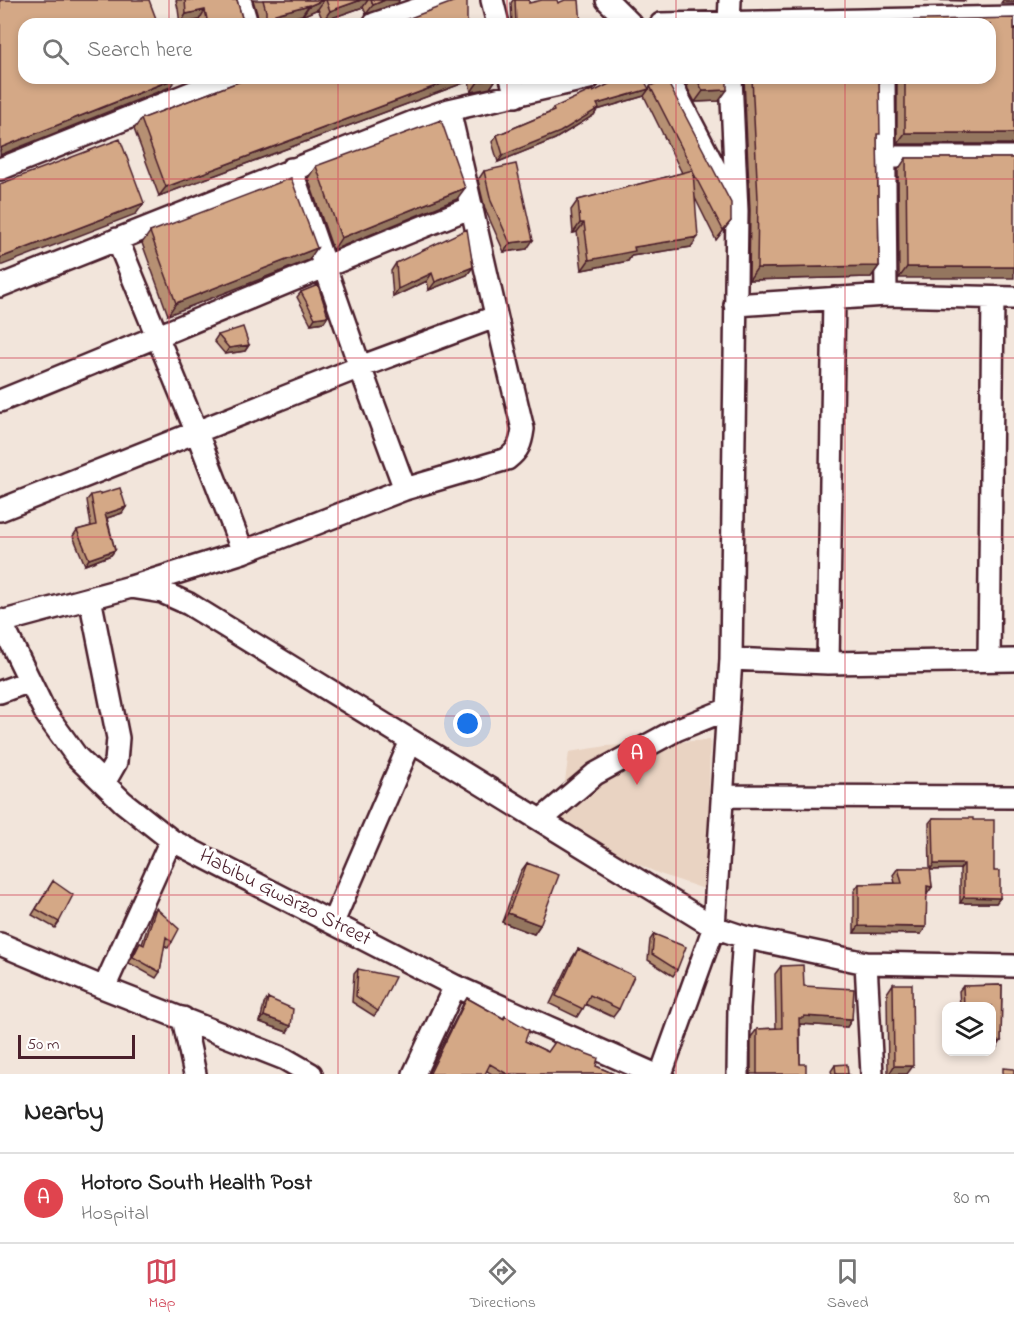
<!DOCTYPE html>
<style>
body{margin:0;font-family:"Indie Flower",sans-serif;background:#f6f6f6;color:#222}
.controls{position:absolute;right:18px;bottom:18px;display:grid;overflow:hidden;border-radius:12px;box-shadow:0 3px 9px #0003}
.controls button{width:54px;height:54px;display:grid;place-items:center;padding:0;border:0;border-bottom:2px solid #e0e0e0;background:#fff;color:#222;font:30px sans-serif}
.scale{position:absolute;left:18px;bottom:15px;width:117px;box-sizing:border-box;padding-left:6px;border:3px solid #4a1f2b;border-top:0;font-size:16px;line-height:21px;white-space:nowrap;color:#4a1f2b;-webkit-text-stroke:4px #fff;paint-order:stroke}
.you{position:absolute;left:468px;top:724px;width:21px;height:21px;margin:-15px;border:4px solid #fff;border-radius:50%;background:#1a73e8;box-shadow:0 0 0 9px #1a73e833}
.badge{display:grid;place-items:center;width:39px;height:39px;border-radius:50%;background:#d1495b;color:#fff;font-size:20px;font-weight:700}
.pin{position:absolute;translate:-50% -50px;filter:drop-shadow(0 2px 3px #0008)}
.pin::after{content:'';position:absolute;top:32px;width:21px;height:18px;background:inherit;clip-path:polygon(0 0,100% 0,50% 100%)}
.list{margin:0;padding:0;list-style:none}
h2{display:flex;justify-content:space-between;align-items:center;height:78px;margin:0;padding:0 24px;font-size:26px}
h2 small{font-size:20px;font-weight:400;color:#767676}
.list li{display:grid;grid-template-columns:39px 1fr auto;gap:18px;align-items:center;box-sizing:border-box;height:90px;padding:0 24px;border-top:2px solid #e0e0e0}
.list b{display:block;font-size:22px;white-space:nowrap}
.list p{margin:0;font-size:20px;white-space:nowrap;color:#767676}
.list em{font-size:20px;font-style:normal;color:#767676}
.icon{flex:none;width:33px;height:33px;fill:none;stroke:currentColor;stroke-width:2;stroke-linecap:round;stroke-linejoin:round}
.map{position:relative;flex:none;width:1014px;height:1074px;overflow:hidden}
.search{position:absolute;background:#fff;box-shadow:0 3px 9px #0003;left:18px;right:18px;top:18px;height:66px;display:flex;align-items:center;gap:15px;box-sizing:border-box;padding:0 21px;border-radius:18px;color:#767676;font-size:22px}
.sheet{height:168px;background:#fff}
nav{display:flex;justify-content:space-around;align-items:center;box-sizing:border-box;height:84px;border-top:2px solid #e0e0e0;background:#fff;font-size:16px;color:#767676}
nav a{display:grid;justify-items:center;gap:3px}
nav .on{color:#d1495b}
.map>svg:first-child{display:block}
.built{fill:#e9d3c2}
.lines{fill:none;stroke-linecap:round;stroke-linejoin:round}
.minor-casing{stroke:#4a1f2b;stroke-width:26}
.minor{stroke:#fff;stroke-width:21}
.wall{fill:#b69073;stroke:#4a1f2b;stroke-width:1.5}
.shaded-wall{fill:#94765e;stroke:#4a1f2b;stroke-width:1.5}
.building{fill:#d4a886;stroke:#4a1f2b;stroke-width:1.5}
.grid{fill:none;stroke:#d1495b;stroke-width:1.5;stroke-opacity:0.55}
.labels{text-anchor:middle;dominant-baseline:central;stroke-width:6;stroke-linejoin:round;paint-order:stroke}
.street-label{font-size:21px;fill:#4a1f2b;stroke:#fff}
</style>
<div class="map">
<svg width="1014" height="1074" viewBox="0 0 1014 1074">
<rect width="100%" height="100%" fill="#f2e5db"/>
<filter id="ink" filterUnits="userSpaceOnUse"><feTurbulence type="fractalNoise" baseFrequency=".0167" numOctaves="2"/><feDisplacementMap in="SourceGraphic" scale="12" xChannelSelector="R" yChannelSelector="G"/><feConvolveMatrix kernelMatrix="1 2 1 2 8 2 1 2 1" color-interpolation-filters="sRGB"/></filter>
<g filter="url(#ink)">
<!-- built -->
<path class="built" d="M710,740l-3,150 -47,-16 -34,-15 -66,-41 9,-66 38,-6z"/>
<g class="lines">
<defs>
<path id="minor" d="M240,0l7,24
M492,0l6,24
M607,0l24,24
M374,24l71,-24
M661,24l353,-7
M729,24l1,-24
M511,78l5,18
M668,78l66,127
M884,78l2,217
M884,157h130
M0,169l228,-91
M291,169l69,198 45,122
M117,239l80,194 46,119
M0,286l413,-164 36,-12 140,-32
M735,305l151,-10 128,3
M0,401c158,-64 314,-131 472,-194
M0,510l360,-143 135,-50
M131,587l31,5 27,12 525,323 30,10 122,26 148,3
M90,598l28,140 -2,24 -12,21
M0,620l46,94 31,43 46,45 48,38 284,146 199,88
M1,622l130,-35 112,-35 162,-63 102,-30c12,-9 14,-16 16,-30 -26,-106 -49,-213 -74,-319
M731,659l97,4 186,-3
M989,660l4,-362
M828,663l6,-365
M0,692l30,-11
M722,796l292,1
M541,820l54,-46 81,-44 52,-21
M333,922l78,-181
M0,944l104,44 181,71 26,15
M866,963l6,111
M104,988l67,-148
M183,1018l12,56
M414,1074l41,-88
M661,1074l53,-147 17,-268 6,-448 -6,-133
M738,1074l1,-66 5,-71"/>
</defs>
<!-- minor casing -->
<use href="#minor" class="minor-casing"/>
<!-- minor -->
<use href="#minor" class="minor"/>
</g>
<!-- wall -->
<path class="wall" d="M176,0h61l5,18 4,6h1h-48v-4l-19,4 -2,-15z
M253,0h146l-1,3 -32,11 -3,-7 -40,14 -5,-12 -16,7v-1l-25,6 1,3h-19v-4z
M513,0h16v3h29l23,21h-69l-1,-21z
M1014,18v126h-117v-66h93z
M240,78h257l-7,10 -19,4 -2,-11 -310,115 -25,-67 7,-10 100,-38z
M685,78h42l-8,23 -24,1 -7,-13z
M744,78h135l-2,60 2,128 -8,11 -122,3 1,-70z
M650,86l81,135 -15,19 -21,-42 -4,49 -60,9 -3,5 -46,9 -5,-38 -4,1 -2,-23 7,-10 104,-27 -38,-77 -47,14 -3,5 -39,24 -57,23 -6,-20 5,-7 52,-22 4,-5 40,-16 56,-3z
M906,158h108l-115,120 -1,-108z
M316,166l141,33 -124,51 -25,-72z
M484,171l43,78 -23,3 -19,-43 -7,-29z
M150,232l159,28 -141,55 -26,-72z
M396,263l77,4 -6,8 -38,15 -2,-9 -34,16 -2,-26z
M301,292l27,24 -4,6 -13,2 -14,-27z
M218,335l31,10 -4,6 -20,3 -11,-13z
M100,494l26,13 -4,6 -15,5 8,32 -4,5 -26,10 -12,-29 4,-6 14,-4 -4,-26 4,-5z
M933,818l40,2 21,51 6,27 -4,5h-36v-34l-30,1 2,17 -5,7 -6,40 -67,-1v-42l5,-7 36,-1 -2,-8 5,-7 32,1 -1,-46z
M527,863l13,62 -6,9 -32,-12 19,-51z
M53,881l6,41 -4,6 -23,-13z
M156,908l16,34 -4,6 -4,-3 -4,27 -4,6 -27,-15 7,-14 4,-6 2,1 10,-30z
M654,934l23,36 -4,6 -25,-16 2,-20z
M578,949l41,60 -6,8 -28,-13 -8,13 -27,-13 22,-46z
M781,966l23,20 48,33 -5,8 -47,-3v40l6,10h-55v-37l6,-8 19,-1 -1,-54z
M358,969l20,42 -4,5 -22,-14 2,-28z
M893,984l14,90h-19l-1,-81z
M1002,985l-1,56 -4,6h-5v-41h-32l-1,-15 4,-5z
M268,998l19,34 -27,-10 4,-18z
M467,998l36,20 2,-2 20,25 23,11 48,14 18,8h-122l-5,-3 -59,3 35,-70z
M835,1065l13,9h-16l-1,-3z"/>
<!-- shaded-wall -->
<path class="shaded-wall" d="M323,0h1l-6,9 -16,7 7,-10z
M361,0h7l-5,7 -40,14 7,-10z
M385,0h14l-1,3 -32,11 7,-9z
M924,0h42l-1,1z
M1003,0h11v3h-13z
M309,5l-7,10 -34,9 7,-10z
M205,10l-6,10 -19,4 6,-10z
M177,78l-7,9 -170,68v-5l2,-3z
M457,78h14l-2,3 -310,115 7,-9z
M497,78l-7,10 -19,4 7,-10z
M649,89l-5,7 -47,14 -3,5 -39,24 -57,23 5,-7 94,-51z
M727,90l-8,11 -24,1 8,-11z
M905,133h109v11h-117z
M465,188l-8,11 -124,51 8,-12z
M144,203l-8,11 -136,52v-8z
M580,223h4l-7,9 -4,1z
M698,237l-7,10 -60,9 -3,5 -46,9 7,-10 45,-13z
M533,240l-6,9 -23,3 6,-9z
M317,248l-8,12 -141,55 8,-12z
M879,266l-8,11 -122,3 8,-12z
M473,267l-6,8 -38,15 6,-8z
M907,267h107v11h-115z
M432,273l-5,8 -34,16 5,-8z
M328,316l-4,6 -13,2 4,-6z
M249,345l-4,6 -20,3 4,-6z
M126,507l-4,6 -21,7 4,-6z
M115,550l-4,5 -26,10 4,-6z
M934,864h30l-4,5 -30,1z
M927,886l5,1 -5,7z
M964,897l36,1 -4,5h-36z
M508,913l32,12 -6,9 -32,-12z
M859,926l67,1 -5,7 -67,-1z
M264,1016l27,10 -4,6 -27,-10z
M804,1016l48,3 -5,8 -47,-3 -2,2 1,-8z
M1001,1041l-4,6h-5v-5z
M894,1066h19l-6,8h-18z"/>
<!-- building -->
<path class="building" d="M0,0h149l9,24h-134v54h152l-174,69 -2,3z
M185,0h52l5,18 4,6h1h-16l-1,-1v1h-22l-3,-14 -19,4z
M263,0h60l-14,6v-1l-34,9 3,10h-17l2,-2 3,-5v-6z
M326,0h35l-31,11z
M371,0h14l-12,5z
M458,0h9v24h-73z
M515,0h14v3l13,-3h15l1,3 7,-3h14l2,24h-65z
M1014,18v115h-109v-55h85v-54h-247z
M249,78h208l-291,109 -25,-68z
M477,78h18l-17,4z
M621,78h22l6,11 -52,15 2,4 -39,24 -57,23 -6,-20 57,-24 -1,-3 39,-18 1,2z
M696,78h31v12l-24,1z
M752,78h127l1,56h-3l2,132 -122,2 1,-69z
M666,79l65,124v18l-8,9 -30,-58 5,65 -64,10 1,4 -46,9 -5,-37h-4l-2,-23 115,-30 -43,-84z
M441,120l24,68 -124,50 -25,-72z
M120,139l24,64 -144,55v-74z
M906,158h108v109h-107z
M516,164l17,76 -23,3 -19,-42 -7,-30z
M291,178l26,70 -141,55 -26,-71z
M467,229l6,38 -38,15 -3,-9 -34,16 -2,-26z
M318,285l10,31 -13,2 -14,-26z
M243,327l6,18 -20,3 -11,-13z
M120,488l6,19 -21,7 10,36 -26,9 -12,-29 19,-5 -5,-30 9,-2v1z
M933,818h40v2h21v51h6v27l-36,-1v-33h-30z
M527,863l32,12 -19,50 -32,-12z
M898,868h32l2,19 -5,-1 -1,41 -67,-1v-42l43,-1z
M53,881l20,14 -14,27 -23,-13z
M156,908l23,21 -7,13 -6,-5 -6,35 -27,-15 7,-14 4,2z
M654,934l32,13 -9,23 -25,-16z
M578,949l56,27 -15,33 -29,-14 -7,14 -27,-13z
M803,965l1,21 50,3 -2,30 -48,-3v2h-5l1,46h6v10h-49v-45l25,-1 -1,-62z
M358,969l37,8 -17,34 -22,-15z
M893,984h19l1,82h-19z
M1002,985l-1,56 -9,1v-36h-28l-1,-20z
M268,998l25,11 -2,17 -27,-10z
M467,998l37,21 1,-3 24,14 -4,11 23,11 7,-10 43,16 -2,8 18,8h-107l-17,-10 -5,10h-56l1,-1z
M847,1064l1,10h-12l-1,-9z
M1003,1068l11,1v5h-11z"/>
</g>
<!-- grid -->
<path class="grid" d="M169,0v24M338,0v24M507,0v24M676,0v24M845,0v24M169,78v996M338,78v996M507,78v996M676,78v996M845,78v996M0,179h1014M0,358h1014M0,537h1014M0,716h1014M0,895h1014"/>
<g class="labels">
<!-- street labels -->
<g class="street-label">
<text transform="translate(285 898) rotate(27)">Habibu Gwarzo Street</text>
</g>
</g>
</svg>
<div class="controls">
<button><svg class="icon" aria-label="layers" viewBox="0 0 24 24"><path d="M12 4l9 5-9 5-9-5zM3 14l9 5 9-5"/></svg></button>
</div>
<div class="scale">50 m</div>
<div class="you"></div>
<div class="pin badge" style="left:637px;top:785px;background:#e0444e">A</div>
<div class="search"><svg class="icon" aria-label="search" viewBox="0 0 24 24"><circle cx="10" cy="10" r="6"/><path d="M15 15l6 6"/></svg>Search here</div>
</div>
<section class="sheet">
<h2>Nearby<small></small></h2>
<ul class="list">
<li><span class="badge" style="background:#e0444e">A</span><div><b>Hotoro South Health Post</b><p>Hospital</p></div><em>80 m</em></li>
</ul>
</section>
<nav>
<a class="on"><svg class="icon" aria-label="map" viewBox="0 0 24 24"><path d="M3 6l6-2 6 2 6-2v14l-6 2-6-2-6 2zM9 4v14M15 6v14"/></svg>Map</a>
<a><svg class="icon" aria-label="directions" viewBox="0 0 24 24"><path d="M12 3l9 9-9 9-9-9zM9 14v-3h6M13 9l2 2-2 2"/></svg>Directions</a>
<a><svg class="icon" aria-label="saved" viewBox="0 0 24 24"><path d="M7 4h10v16l-5-4-5 4z"/></svg>Saved</a>
</nav>
